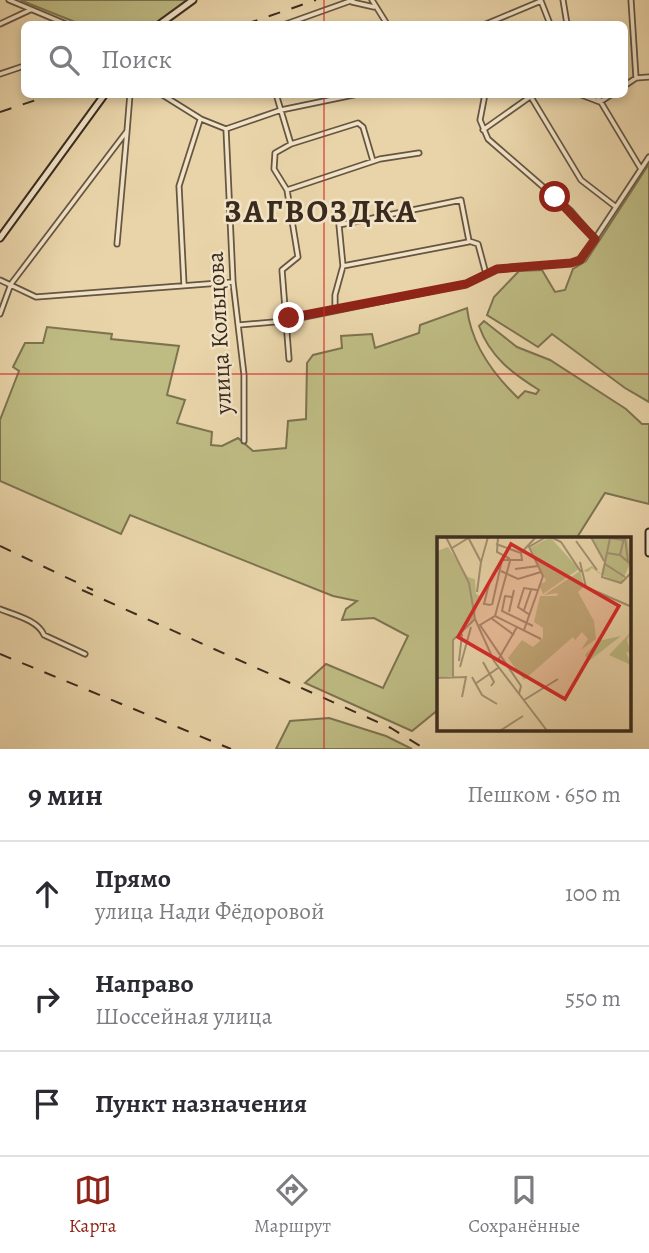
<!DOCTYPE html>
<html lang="ru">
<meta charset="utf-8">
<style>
body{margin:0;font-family:Alegreya,serif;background:#f7f7f7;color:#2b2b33}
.stop{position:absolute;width:21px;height:21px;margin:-16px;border:5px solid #8f2418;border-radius:50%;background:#fff}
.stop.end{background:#8f2418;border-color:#fff;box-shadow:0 2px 7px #0008}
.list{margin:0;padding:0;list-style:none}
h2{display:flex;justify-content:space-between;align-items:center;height:91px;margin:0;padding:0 28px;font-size:30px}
h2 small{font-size:23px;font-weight:400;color:#7c7c81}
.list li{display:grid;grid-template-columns:46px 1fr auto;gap:21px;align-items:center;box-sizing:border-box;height:105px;padding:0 28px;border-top:2px solid #e1e1e2}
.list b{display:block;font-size:26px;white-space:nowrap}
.list p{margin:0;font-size:23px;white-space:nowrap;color:#7c7c81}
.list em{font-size:23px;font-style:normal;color:#7c7c81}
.icon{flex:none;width:38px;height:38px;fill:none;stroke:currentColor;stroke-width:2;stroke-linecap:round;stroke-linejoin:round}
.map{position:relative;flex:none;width:649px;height:749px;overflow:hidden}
.search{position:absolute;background:#fff;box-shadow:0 4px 10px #0003;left:21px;right:21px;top:21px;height:77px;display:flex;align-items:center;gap:18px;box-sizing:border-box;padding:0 24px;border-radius:10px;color:#7c7c81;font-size:26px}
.sheet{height:406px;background:#fff}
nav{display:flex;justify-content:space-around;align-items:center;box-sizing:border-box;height:98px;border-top:2px solid #e1e1e2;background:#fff;font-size:19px;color:#7c7c81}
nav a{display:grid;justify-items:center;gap:4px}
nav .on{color:#8f2418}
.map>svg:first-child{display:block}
.green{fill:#bebb83;stroke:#7c7350;stroke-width:2}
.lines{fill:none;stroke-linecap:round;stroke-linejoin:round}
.street-casing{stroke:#665541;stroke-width:7}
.secondary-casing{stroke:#3a2b1e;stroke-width:9}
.street{stroke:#f1e3c7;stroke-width:3.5}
.secondary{stroke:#f1e3c7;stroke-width:5}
.rail{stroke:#3a2b1e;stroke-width:2;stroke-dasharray:12 12;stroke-linecap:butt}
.route{stroke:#8f2418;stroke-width:9}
.grid{fill:none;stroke:#d62828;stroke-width:2;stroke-opacity:0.55}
.labels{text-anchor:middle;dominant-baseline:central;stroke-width:5;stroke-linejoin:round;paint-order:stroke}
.street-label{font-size:24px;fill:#3a2b1e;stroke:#f1e3c7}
.district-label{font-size:32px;font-weight:bold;letter-spacing:2px;fill:#3a2b1e;stroke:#f1e3c7}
.inset-road{fill:none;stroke:#a39071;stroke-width:2}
.view{fill:#d62828;fill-opacity:0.15;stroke:#d62828;stroke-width:3.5}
.inset-edge{fill:none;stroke:#3a2b1e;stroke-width:3.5}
</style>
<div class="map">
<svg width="649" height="749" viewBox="0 0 649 749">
<rect width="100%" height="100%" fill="#e9d4a9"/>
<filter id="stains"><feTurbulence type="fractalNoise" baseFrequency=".00286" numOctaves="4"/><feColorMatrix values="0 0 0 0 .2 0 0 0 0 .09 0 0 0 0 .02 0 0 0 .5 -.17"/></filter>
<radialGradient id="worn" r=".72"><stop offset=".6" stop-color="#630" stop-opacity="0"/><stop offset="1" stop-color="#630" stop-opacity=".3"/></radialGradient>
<!-- green -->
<path class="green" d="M20,0h169l-34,24h-75z
M649,164v238l-24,-14 -73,-54 -14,13 -51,-32 7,-18 25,-26 23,-1 13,22 10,-2 8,-21 13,-8z
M467,308c4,36 25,65 51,90l7,-7 11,3 3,-4c-27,-17 -49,-33 -60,-64l5,-5 33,26 33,13 76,49 16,15h7v80l-44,-11 -29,46h-137v170l-27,22 -107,-48 21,-19 57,24 25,-52 -34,-18 -32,2 4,-11 11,-8 -24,-5 -203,-81 -9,19 -121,-53v-61l19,-49 -6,-4 12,-24h18l4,-16 65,7 -1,5 68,7 -12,49 18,5 -8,23 35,9 -1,13 11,1 16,-8 15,13 33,-3 2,-27 18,-2 1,-56 6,-8 29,-7 -1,-12 31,-2 3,14 44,-15 1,-8z
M329,718l57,18 26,13h-136l14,-28z"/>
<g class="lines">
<defs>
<path id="street" d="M9,0l57,24
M372,0l15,24
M563,0l4,24
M352,2l22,5
M0,24l30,-14
M286,24l67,-24
M486,24l55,-23 9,23
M0,74l24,-8
M636,78l13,-1
M624,86l12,-8 -5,-78
M161,94l40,25 25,10 7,153 11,93v66
M276,94l15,50
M485,94l-5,26 8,19 83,72 24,28
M579,94l21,8 12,-8
M596,94l45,75
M531,97l50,83 35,27
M226,129l55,-19 77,-16
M483,130l51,-36
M287,190l93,-31 39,-6
M469,241l9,3 8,30
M117,244l10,-113
M343,266l125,-24
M0,280l36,17 197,-15
M184,285l-5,-99 21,-66
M335,309v-14l8,-29 -4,-41 122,-25 8,41
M0,314l11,-30 116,-153 3,-37
M239,325l46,-4 181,-37 31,-15 74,-6 10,-3 68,-103
M289,359l-7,-89 16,-13 -11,-67 -13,-21 1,-16 16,-9 67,-21 5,4 10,34
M0,609c14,6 38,11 44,26l41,19"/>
<path id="secondary" d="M160,24l33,-24
M0,238l105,-144
M649,532v21"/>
</defs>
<!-- street casing -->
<use href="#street" class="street-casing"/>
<!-- secondary casing -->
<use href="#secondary" class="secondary-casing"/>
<!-- street -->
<use href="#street" class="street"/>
<!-- secondary -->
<use href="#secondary" class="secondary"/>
<!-- rail -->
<path class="rail" d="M246,24l70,-24
M0,112l54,-18
M0,546l93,44
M82,590l309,138 34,21
M0,654l231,95"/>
</g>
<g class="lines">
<!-- route -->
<path class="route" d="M289,318l177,-34 31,-15 74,-6 9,-3 15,-21 -40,-42"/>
</g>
<!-- grid -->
<path class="grid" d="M324,0v24M324,94v655M0,374h649"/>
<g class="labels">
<!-- street labels -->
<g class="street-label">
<text transform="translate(219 333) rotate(-93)">улица Кольцова</text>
</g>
<!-- district labels -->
<g class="district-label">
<text x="321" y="211">ЗАГВОЗДКА</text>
</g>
</g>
<!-- overview -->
<g transform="translate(437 537)">
<rect width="194" height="194" fill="#e9d4a9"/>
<path d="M113,0l29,32 -36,25 -4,-9 7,-4 -16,-33zM153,0h38l2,27 -9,19 -21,-9 -8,-6 -4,4 -5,-1 9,-5 9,8 3,-12zM11,10l20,30 7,2 1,15 4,2 -6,22 -22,22 1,36 -16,2v-127zM143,34l4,15 -6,6 16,29 2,18 -15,11 7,-11 -6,-7 -7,8 -2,-3 -49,43 -16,-22 14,-18 11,7 10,-9v-10l-9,-6 6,-26h17l1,-3 -14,2zM194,95l-4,8 4,13 -5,-1 5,13 -22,-10zM184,99l-32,25 -4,-6 13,-14z" fill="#bebb83"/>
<path class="inset-road" d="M9,0l23,46 6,36 19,42 54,71M31,0l13,25 -4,30M61,0l-1,15 13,7M114,0l10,5 20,30M154,0l13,24M186,3l-13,-2 -8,39 19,6 11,-11M139,4l21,29M15,11l18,-11M84,16l15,-16M170,16l13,2 4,-17M183,18l8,7 -3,-25M44,25l7,-25M143,25l6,25 46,20M168,27l20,13M78,32l23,-3M64,34l17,8 23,-7M52,47l-5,20 7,1M75,60l-7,-1 -3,15 31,15M55,68l10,-45h20l-1,-7 -25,-9M87,73l7,-20M72,75l5,-22M93,78l-12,-8 6,-19 13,2M58,79l15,-55M54,81l23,17M87,93l19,-54 -14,-29 17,-10M61,123l19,-33M22,124l3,-27M46,125l11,20 -3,4M23,130l11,-40M16,140v-37l22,-21M35,140l10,18 15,9M0,141l29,-1 -4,20M38,147l23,-16M82,157l2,-8 -41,-61 15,-9 46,23M87,163l34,-21M61,195l25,-16"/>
<path class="view" d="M74,7l108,62 -54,93 -107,-62z"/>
<rect width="194" height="194" class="inset-edge"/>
</g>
<rect width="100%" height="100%" filter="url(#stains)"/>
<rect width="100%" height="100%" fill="url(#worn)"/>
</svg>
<div class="stop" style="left:555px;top:197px"></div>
<div class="stop end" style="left:289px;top:318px"></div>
<div class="search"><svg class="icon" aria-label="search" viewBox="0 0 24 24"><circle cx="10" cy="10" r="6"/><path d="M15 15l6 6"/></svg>Поиск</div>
</div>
<section class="sheet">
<h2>9 мин<small>Пешком · 650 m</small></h2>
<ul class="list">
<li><svg class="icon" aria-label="ahead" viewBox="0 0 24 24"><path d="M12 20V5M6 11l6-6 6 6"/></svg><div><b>Прямо</b><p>улица Нади Фёдоровой</p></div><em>100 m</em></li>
<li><svg class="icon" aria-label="right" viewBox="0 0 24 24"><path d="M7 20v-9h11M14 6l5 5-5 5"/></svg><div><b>Направо</b><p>Шоссейная улица</p></div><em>550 m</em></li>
<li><svg class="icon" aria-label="arrive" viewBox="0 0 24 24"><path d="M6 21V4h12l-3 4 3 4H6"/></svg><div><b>Пункт назначения</b></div></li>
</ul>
</section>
<nav>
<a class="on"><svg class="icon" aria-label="map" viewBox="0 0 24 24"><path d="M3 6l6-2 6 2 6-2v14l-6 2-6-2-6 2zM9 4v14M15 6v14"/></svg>Карта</a>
<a><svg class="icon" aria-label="directions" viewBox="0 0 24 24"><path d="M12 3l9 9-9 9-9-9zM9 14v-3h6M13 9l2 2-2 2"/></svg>Маршрут</a>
<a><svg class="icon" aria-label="saved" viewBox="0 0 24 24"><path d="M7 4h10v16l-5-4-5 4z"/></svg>Сохранённые</a>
</nav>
